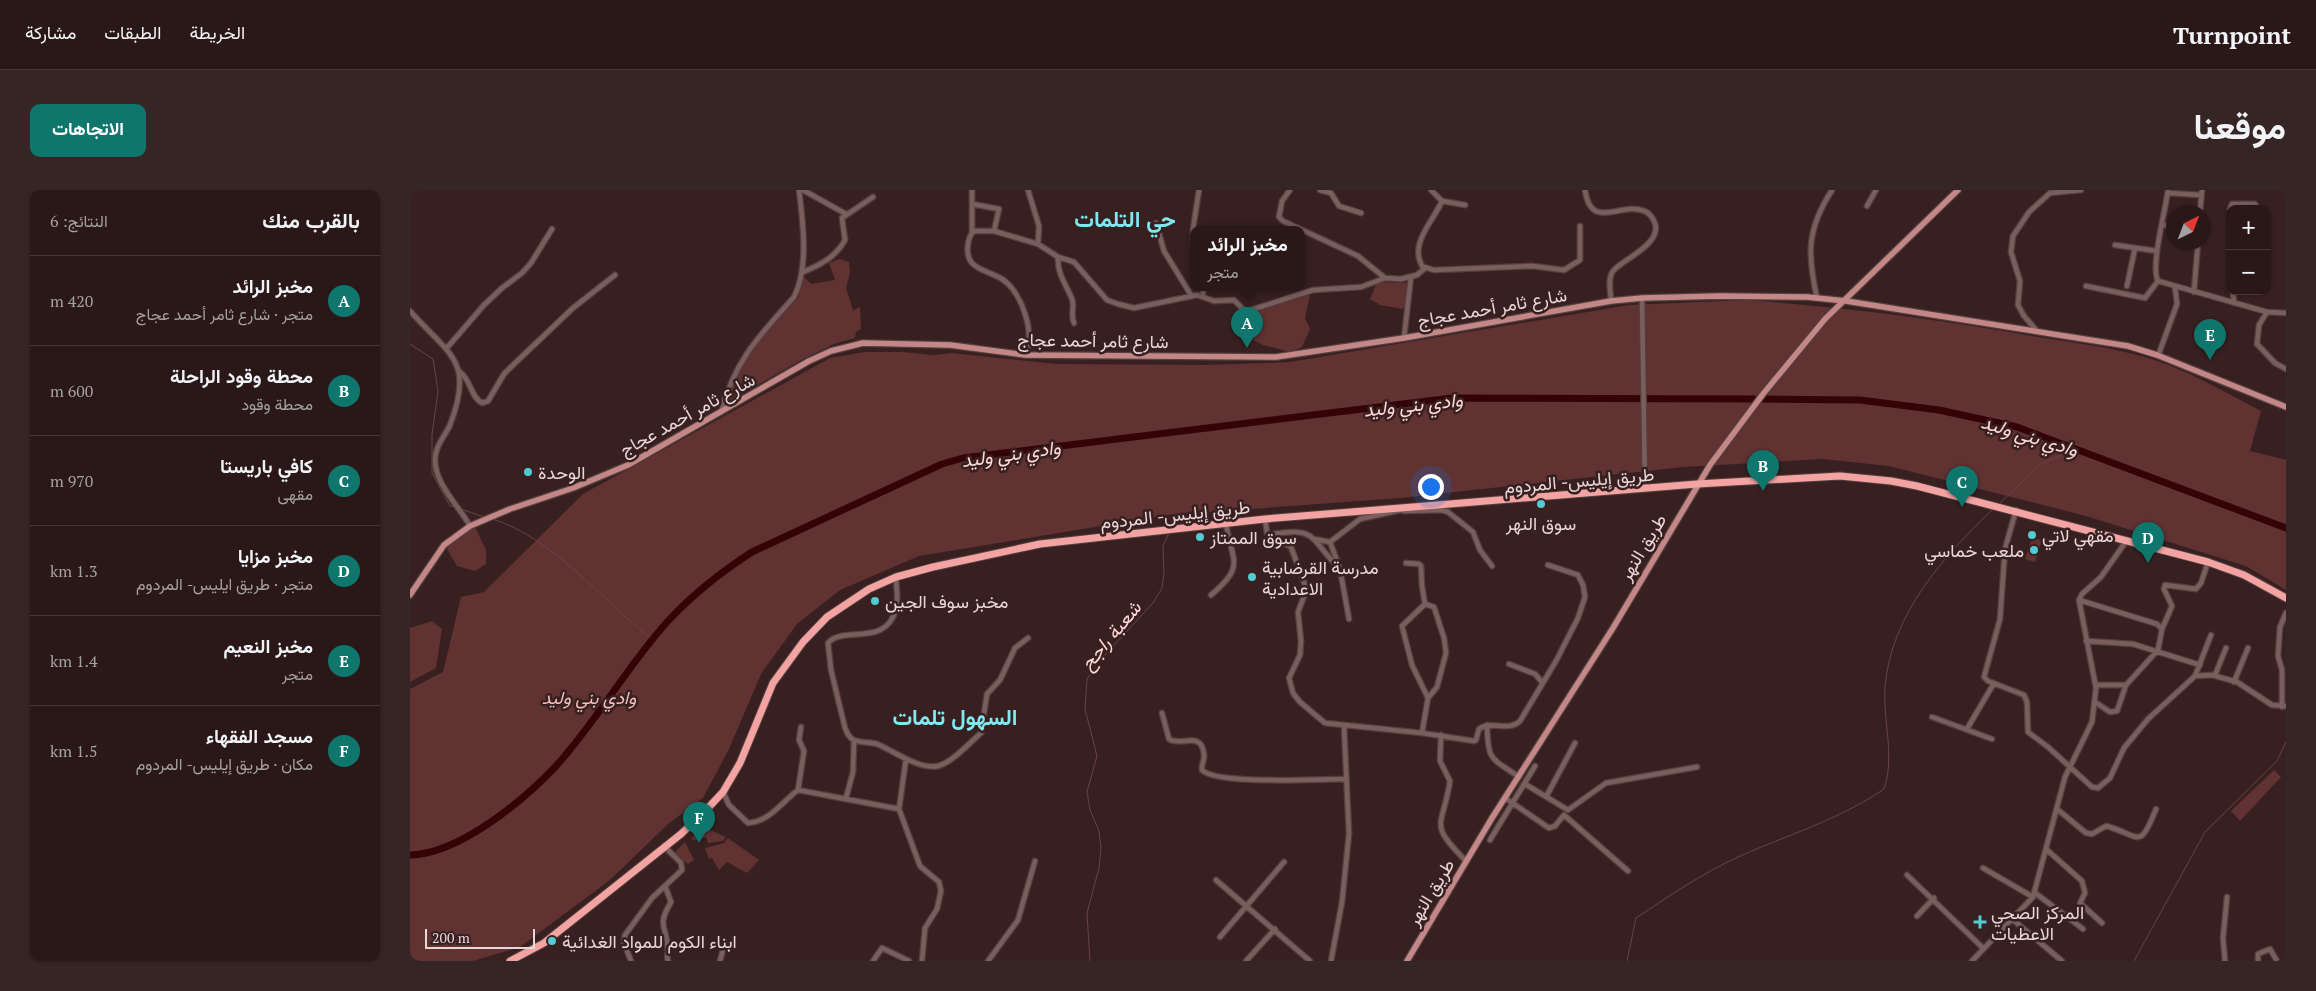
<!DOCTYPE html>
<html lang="ar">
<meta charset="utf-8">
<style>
body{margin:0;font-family:"PT Serif",Vazirmatn,serif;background:#362525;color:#f1f3f6;direction:rtl}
.controls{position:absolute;right:15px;top:15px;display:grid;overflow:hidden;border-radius:10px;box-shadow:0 1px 4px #0004}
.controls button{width:45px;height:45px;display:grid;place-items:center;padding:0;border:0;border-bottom:1px solid #463737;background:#2a1818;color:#f1f3f6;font:25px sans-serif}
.compass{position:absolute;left:1756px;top:15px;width:45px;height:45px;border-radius:50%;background:#2a1818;box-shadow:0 1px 4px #0004;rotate:42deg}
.scale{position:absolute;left:15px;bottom:12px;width:110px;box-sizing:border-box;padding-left:5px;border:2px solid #e8d7d7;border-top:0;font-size:14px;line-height:18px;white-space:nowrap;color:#e8d7d7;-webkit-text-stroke:4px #382020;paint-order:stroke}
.you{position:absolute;left:1020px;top:296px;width:18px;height:18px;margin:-12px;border:4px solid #fff;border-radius:50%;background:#1a73e8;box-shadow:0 0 0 8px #1a73e833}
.badge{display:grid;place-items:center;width:32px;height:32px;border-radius:50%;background:#0f766e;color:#fff;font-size:16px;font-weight:700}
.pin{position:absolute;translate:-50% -41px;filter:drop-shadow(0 1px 2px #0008)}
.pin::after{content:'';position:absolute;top:26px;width:18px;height:15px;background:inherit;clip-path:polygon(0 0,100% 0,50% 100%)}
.popup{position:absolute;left:780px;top:36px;width:115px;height:65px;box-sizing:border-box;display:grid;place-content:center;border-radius:10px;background:#2a1818;filter:drop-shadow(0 1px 4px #0005);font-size:16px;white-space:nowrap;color:#a5a0a2}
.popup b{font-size:19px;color:#f1f3f6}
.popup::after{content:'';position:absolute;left:50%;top:100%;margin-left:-10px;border:10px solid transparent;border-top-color:#2a1818}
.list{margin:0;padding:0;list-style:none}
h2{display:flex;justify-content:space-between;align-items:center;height:65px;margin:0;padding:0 20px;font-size:21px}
h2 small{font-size:16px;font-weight:400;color:#a5a0a2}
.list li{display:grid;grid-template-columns:32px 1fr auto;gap:15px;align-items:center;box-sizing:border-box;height:90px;padding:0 20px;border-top:1px solid #463737}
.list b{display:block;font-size:19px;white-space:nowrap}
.list p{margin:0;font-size:16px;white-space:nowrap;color:#a5a0a2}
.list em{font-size:16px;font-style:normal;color:#a5a0a2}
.map{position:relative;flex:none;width:1876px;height:771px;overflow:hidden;direction:ltr;border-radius:10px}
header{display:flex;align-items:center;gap:30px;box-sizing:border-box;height:70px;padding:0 25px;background:#2a1818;border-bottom:1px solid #463737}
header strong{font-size:24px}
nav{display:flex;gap:28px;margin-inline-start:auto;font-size:18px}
.intro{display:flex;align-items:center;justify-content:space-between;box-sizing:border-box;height:120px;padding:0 30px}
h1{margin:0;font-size:35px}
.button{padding:12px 22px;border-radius:10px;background:#0f766e;color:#fff;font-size:18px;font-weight:700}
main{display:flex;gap:30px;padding:0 30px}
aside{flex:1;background:#2a1818;border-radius:10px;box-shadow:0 1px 4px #0004}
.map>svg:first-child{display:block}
.green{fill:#603232}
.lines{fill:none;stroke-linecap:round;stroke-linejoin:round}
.stream{stroke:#6a4346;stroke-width:1}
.river{stroke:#340308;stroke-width:7}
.minor-casing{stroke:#533f3f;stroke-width:7}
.major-casing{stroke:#533f3f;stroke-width:8}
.highway-casing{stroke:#533f3f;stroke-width:9}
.minor{stroke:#7a5e5d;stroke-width:4.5}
.major{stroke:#c28786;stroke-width:5.5}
.highway{stroke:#f2a3a2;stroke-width:7}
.poi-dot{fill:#51ccd3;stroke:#382020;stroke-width:2}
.labels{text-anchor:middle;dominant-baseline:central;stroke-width:5;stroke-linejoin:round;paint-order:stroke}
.street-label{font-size:18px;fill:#e8d7d7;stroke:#382020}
.poi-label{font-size:18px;fill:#e8d7d7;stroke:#382020;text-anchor:start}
.park-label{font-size:18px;font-style:italic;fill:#f6bebd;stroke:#382020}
.water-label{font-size:19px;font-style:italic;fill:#ffd8d7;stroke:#382020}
.district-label{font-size:22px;font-weight:bold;fill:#7ee9f0;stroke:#382020}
</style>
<header>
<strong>Turnpoint</strong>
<nav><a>الخريطة</a><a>الطبقات</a><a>مشاركة</a></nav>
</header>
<div class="intro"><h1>موقعنا</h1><a class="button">الاتجاهات</a></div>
<main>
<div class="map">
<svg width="1876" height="771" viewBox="0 0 1876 771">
<rect width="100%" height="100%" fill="#382020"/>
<!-- green -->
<path class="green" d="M430,69l9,3 1,11 -4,15 7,22 7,-3 1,22 -5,3 -1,6 -21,6 -31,15 -75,43v-7l7,-15 17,-33 46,-49 6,-21 7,7 24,-4 -6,-17z
M967,92l30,1v16l-4,10 -23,-4 -10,-6z
M900,105l-5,23 5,11 -8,18 -11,5 -28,-7 -19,-10 13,-26 8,-1 12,-7z
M1336,110c97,7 191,19 286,36 35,6 71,10 105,19 44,11 84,35 124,56l-11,40 36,9v130l-40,-24 -160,-50 -197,-50 -66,-7 -140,8 -283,31 -232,17 -249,41 -79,34 -43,34 -36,50 -32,75 -26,49 -35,26 -58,56 -90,67 -47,14h-63v-272l33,-17 18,-75 23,-5 99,-98 247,-136 34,-6h39l30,3 19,-2 105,11 149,1 84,-3 339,-57z
M65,337l11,23v14l-11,7 -18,-5 -10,-17 2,-5z
M1622,348l10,2 -7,22 -10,-3z
M22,431l10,8 -6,39 -26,14v-54z
M1864,580l7,7 -41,44 -9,-10z
M294,638l3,1 19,8 -3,4 -15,2 -2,-6 -13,4 -2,-3z
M318,648l31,22 -12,13 -20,-11 -8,8 -7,-12 -3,1 -4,-11 19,-5z
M275,652l9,18 -6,4 -15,-10z"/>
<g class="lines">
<!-- stream -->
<path class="stream" d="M0,154l23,15 5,32 -6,44v38l18,33 5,1
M1590,313l41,-39 34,-15
M51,319l23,8
M83,329c62,20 109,82 160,121
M761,336l1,-7
M680,771l-3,-48 12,-45 2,-20 -2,-17 -9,-21 -3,-18 10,-36 -12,-47 2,-30 17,-23 49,-53 9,-15 2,-15 -1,-27 6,-13
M1217,771l9,-43c33,-22 67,-45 102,-61 51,-23 99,-36 146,-68 11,-33 -1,-67 1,-102 6,-73 59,-131 109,-179
M1724,771l71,-129 72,-71 9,-19"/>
<!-- river -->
<path class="river" d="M1352,209l98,1 79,10 78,17 269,101
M0,665c49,-1 113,-54 146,-89 41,-45 71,-100 112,-145 25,-27 53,-49 84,-69l190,-88 21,-6 489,-60 302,1"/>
<defs>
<path id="minor" d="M393,0l43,24
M562,0v42
M618,0l11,36 -1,18
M880,0l-8,11 -3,16 4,4 75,35 27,22
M910,0l11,3 8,13 22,7
M1021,0l11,11
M1175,0c6,42 36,11 59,21 4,1 8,6 10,10 11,22 -31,38 -41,50 -6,8 -2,22 -2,30
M1758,0c-2,19 -18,76 -10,91l109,31 19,1
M1758,3l33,2
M562,14l27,5 -5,22
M1457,16l9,-16
M1820,19l2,-5h23l3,5
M1790,22l2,-22
M746,33l8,28 27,44
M1753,35l11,1
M783,39l6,-39
M783,40v16
M1705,55l42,6
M648,67c-1,17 8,27 14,42 3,8 -2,16 2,24
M1014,77l10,3 98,-4 32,4 16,-10v-34
M393,82c17,-7 33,-15 42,-32l-3,-22 31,-21
M1676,96l59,12 13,-17
M1717,96l8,-38
M1823,101l1,12
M1784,102l4,-50
M793,106v-9
M1232,108l3,191
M1407,108c-10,-45 -10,-69 15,-108
M0,121c39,44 65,49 40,114 -5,11 -15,21 -15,35 0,24 24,46 35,66
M1857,122l-8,13 -2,19 18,19 11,6
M1627,141l-13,-15 -6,-11 2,-24 -9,-29 2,-16 16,-24 21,-19 31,-3
M994,148l7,-61
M36,159l38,-44 18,-17 20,-15 9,-10 21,-34
M615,165c11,-21 -3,-63 -23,-76 -9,-6 -23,-8 -30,-16 -7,-8 -5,-26 2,-32h20l44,13 20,13 16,5 33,38 11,4 16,4 63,-13 17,6 20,-1 10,10 4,1 65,-21 48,-3 24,-9 16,1 16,-4 7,-6c-17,-24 9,-47 18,-68l23,4
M1748,166l19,-52 -2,-17
M50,182c11,8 10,24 22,31l6,-2 16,-27 8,-8 61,-58 42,-33
M311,222c14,-52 38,-76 73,-115 15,-29 9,-75 5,-107
M1606,320l-11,39 -5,70 -16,58 4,4 36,14 3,7 1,30 20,15 44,40 6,1 12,-10 14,-30 24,-29 47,-43 17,-1 25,7 35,23 14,1
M994,321l37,-1 7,2 25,20 7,18 12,16
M855,329l2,14 24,14 14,38 1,6 -8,21 3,29 -1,14 -11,23 4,15 7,9 25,21 97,10 6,-35 9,-11 9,-34 -2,-15 -10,-31 -9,-3 -23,22 10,39 16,33
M859,345c49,-10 40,4 71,34
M904,349l16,3 30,-23 45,-10
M920,352l10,27 9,50
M996,373l13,1 2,2 1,20 3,18
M486,387c0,11 3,22 0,32 -10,39 -53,16 -68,34l3,27 14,58c2,5 4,10 9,12 7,3 16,2 23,4 17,7 42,26 61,22 15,-4 31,-23 43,-33l6,-39 13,-14 15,-32 13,-10
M801,405c36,-30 20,-34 15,-72
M1669,410l78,24 5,5 -4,21 -32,35 -9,26 -7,1 -15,-10
M1752,439l10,-23 -8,-17 1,-4 31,4 5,-6 7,-21
M1676,451l47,3 67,21
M1099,474l26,10 7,8
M1805,485l11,-27
M1785,486l16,-41
M1824,492l14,-34
M1686,495h30
M1872,517v-37l-4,-14 2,-29 6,-14
M752,523l7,26c12,8 32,-9 35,15 1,6 -3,10 -2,16 14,15 117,9 143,9
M1522,527l60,22
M1077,535c1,36 3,32 32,52
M1557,539l27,-46
M1012,543l52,8 2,-1 3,-11c12,-9 30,3 41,-8l36,-60 22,-43 7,-21 -2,-12 -5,-10 -30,-10
M1031,545l-1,26 10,20c-7,47 -23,41 16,80
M1115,594l43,26 38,-27 91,-16
M388,600l6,-39 -5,-11 2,-13
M313,602l6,13 19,18c21,-1 34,-21 50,-33l101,19 21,57 19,16 2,9 -4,18 -12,19 -3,33
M1136,607l29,-54
M436,608l7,-26 1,-32
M1095,608l44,30 6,-2 9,-11 64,56
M489,619l7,-50
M1647,619l29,24 6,1 14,-8c34,9 33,26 50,-17
M1080,650l45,-74
M1636,659l36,32 3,12 -5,10 22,20
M1573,678l50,29
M1497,685l76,73
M806,690l94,81
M255,696l6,16c-15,25 -4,24 -3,47 1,5 -2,7 0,12
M1624,702l49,37
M1507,726l17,-18
M1602,729l50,42
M810,747l64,-75
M221,771l-7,-18 1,-8 27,-37 30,-28 -1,-7 -17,-17
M310,771l5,-19
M463,771l9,-13 27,13
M578,771l30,-41 17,-59
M836,771l29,-32
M921,771l11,-59 7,-68 -5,-108
M1562,771l61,-64 32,-120 27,-55 4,-34 -17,-88 3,-6 19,-17 26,-37
M1815,771l-2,-23 4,-41
M1848,771v-7l12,-5 7,12"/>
<path id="major" d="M0,405l34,-50 26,-19 40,-17 63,-21 55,-23 181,-104 22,-10 32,-8 87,2 75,10 251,2 128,-19 207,-37 31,-3 78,-2 87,1 39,4 282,45 29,9 129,52
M997,771l85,-143 121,-190 97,-163 53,-71 62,-75 133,-129"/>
<path id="highway" d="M100,771l34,-18 137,-109 27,-26 15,-16 17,-29 33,-80 30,-41 24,-25 42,-28 27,-12 37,-10 107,-23 225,-25 432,-35 143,-8 51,5 26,5 291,76 36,13 42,23"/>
</defs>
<!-- minor casing -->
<use href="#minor" class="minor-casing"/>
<!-- major casing -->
<use href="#major" class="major-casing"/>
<!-- highway casing -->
<use href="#highway" class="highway-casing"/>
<!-- minor -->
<use href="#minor" class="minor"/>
<!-- major -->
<use href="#major" class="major"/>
<!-- highway -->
<use href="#highway" class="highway"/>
</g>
<!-- markers -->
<g class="poi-dot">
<circle cx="118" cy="282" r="5"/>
<circle cx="1131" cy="314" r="5"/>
<circle cx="1622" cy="345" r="5"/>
<circle cx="790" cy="347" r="5"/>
<circle cx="1624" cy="360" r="5"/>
<circle cx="842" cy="387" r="5"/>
<circle cx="465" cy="411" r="5"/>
<path d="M1567.5 724.5h5v5h5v5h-5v5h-5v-5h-5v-5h5z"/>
<circle cx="142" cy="751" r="5"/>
</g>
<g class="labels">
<!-- street labels -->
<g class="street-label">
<text transform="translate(1082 117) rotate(-10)">شارع ثامر أحمد عجاج</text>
<text transform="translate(683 150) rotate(1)">شارع ثامر أحمد عجاج</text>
<text transform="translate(277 224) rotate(-29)">شارع ثامر أحمد عجاج</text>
<text transform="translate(1169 290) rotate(-5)">طريق إيليس- المردوم</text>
<text transform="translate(765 324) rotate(-6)">طريق إيليس- المردوم</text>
<text transform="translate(1232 357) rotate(-59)">طريق النهر</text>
<text transform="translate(1020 702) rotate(-59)">طريق النهر</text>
</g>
<!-- poi labels -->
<g class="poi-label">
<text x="128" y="282">الوحدة</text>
<text x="1131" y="333" text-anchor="middle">سوق النهر</text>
<text x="1632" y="345">مقهي لاتي</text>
<text x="800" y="347">سوق الممتاز</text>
<text x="1614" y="360" text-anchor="end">ملعب خماسي</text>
<text x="852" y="377">مدرسة القرضابية<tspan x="852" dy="21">الاعدادية</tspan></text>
<text x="475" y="411">مخبز سوف الجين</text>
<text x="1581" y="722">المركز الصحي<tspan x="1581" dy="21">الاعطيات</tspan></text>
<text x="152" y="751">ابناء الكوم للمواد الغدائية</text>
</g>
<!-- park labels -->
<g class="park-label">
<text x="179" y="507">وادي بني وليد</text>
</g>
<!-- water labels -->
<g class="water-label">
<text transform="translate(1003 214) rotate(-6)">وادي بني وليد</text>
<text transform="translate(1620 245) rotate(17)">وادي بني وليد</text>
<text transform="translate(601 263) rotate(-8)">وادي بني وليد</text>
<text transform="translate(700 445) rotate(-50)">شعبة راجح</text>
</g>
<!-- district labels -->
<g class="district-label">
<text x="715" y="28">حي التلمات</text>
<text x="545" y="526">السهول تلمات</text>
</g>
</g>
</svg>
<div class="controls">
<button>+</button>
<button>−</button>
</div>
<svg class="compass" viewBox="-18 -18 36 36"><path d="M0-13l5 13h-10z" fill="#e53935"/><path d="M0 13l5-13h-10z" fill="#a5a0a2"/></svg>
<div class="scale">200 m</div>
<div class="you"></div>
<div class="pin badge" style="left:837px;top:158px">A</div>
<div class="popup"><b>مخبز الرائد</b>متجر</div>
<div class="pin badge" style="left:1353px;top:301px">B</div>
<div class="pin badge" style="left:1552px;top:317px">C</div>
<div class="pin badge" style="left:1738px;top:373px">D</div>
<div class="pin badge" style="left:1800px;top:170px">E</div>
<div class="pin badge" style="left:289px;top:653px">F</div>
</div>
<aside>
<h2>بالقرب منك<small>النتائج: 6</small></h2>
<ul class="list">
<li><span class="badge">A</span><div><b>مخبز الرائد</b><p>متجر · شارع ثامر أحمد عجاج</p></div><em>420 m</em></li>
<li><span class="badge">B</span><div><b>محطة وقود الراحلة</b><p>محطة وقود</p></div><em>600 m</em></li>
<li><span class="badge">C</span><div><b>كافي باريستا</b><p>مقهى</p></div><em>970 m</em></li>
<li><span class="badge">D</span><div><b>مخبز مزايا</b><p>متجر · طريق ايليس- المردوم</p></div><em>1.3 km</em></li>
<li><span class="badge">E</span><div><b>مخبز النعيم</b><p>متجر</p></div><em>1.4 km</em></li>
<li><span class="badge">F</span><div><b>مسجد الفقهاء</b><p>مكان · طريق إيليس- المردوم</p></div><em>1.5 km</em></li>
</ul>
</aside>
</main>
